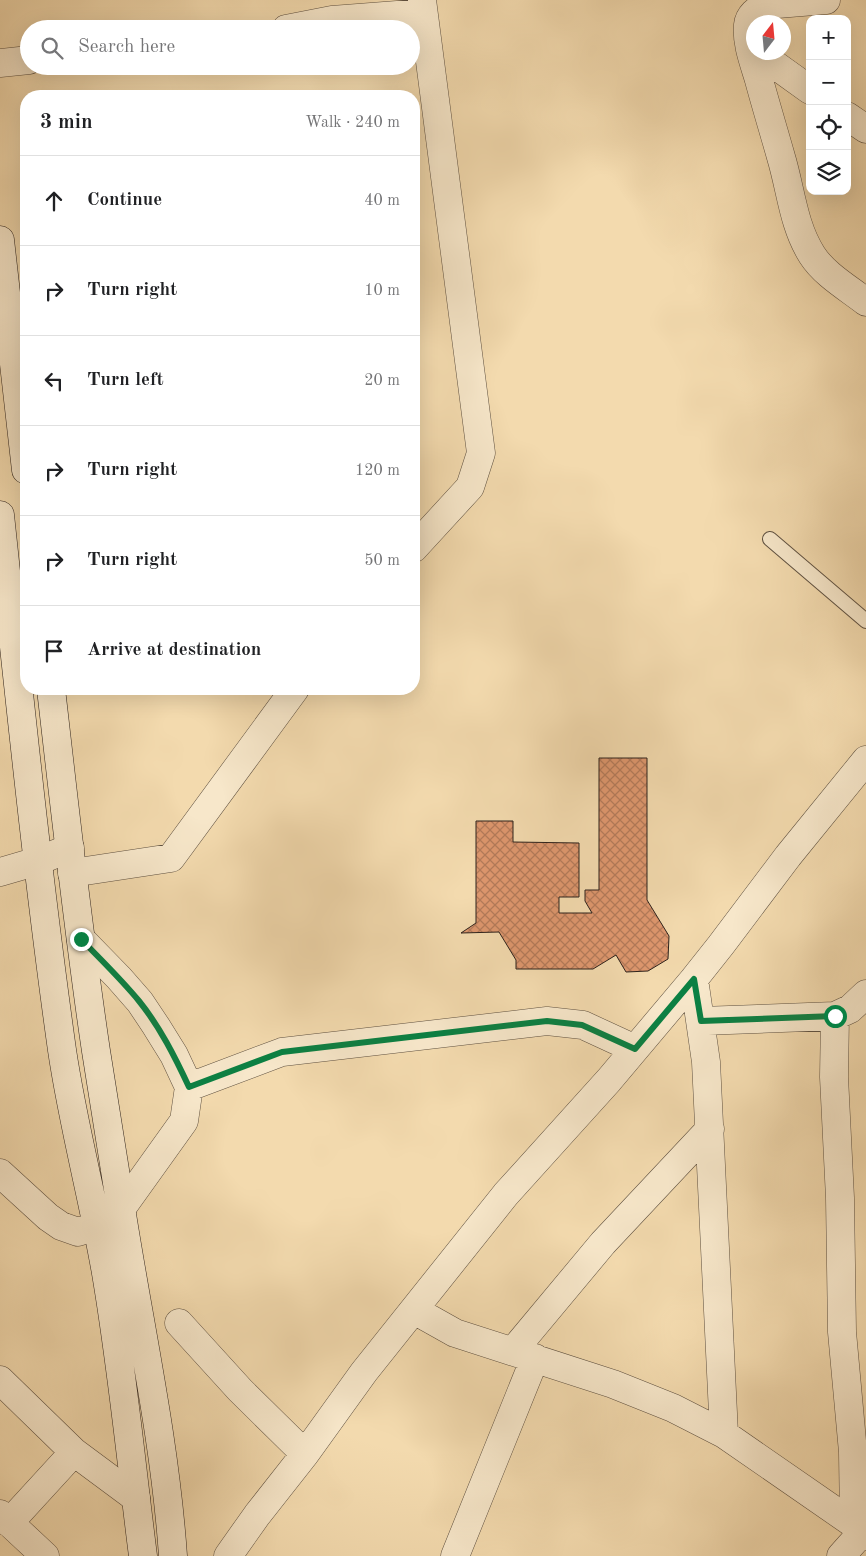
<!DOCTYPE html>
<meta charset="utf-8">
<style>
body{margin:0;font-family:"Old Standard TT",serif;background:#f6f6f6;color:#202124}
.controls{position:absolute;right:15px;top:15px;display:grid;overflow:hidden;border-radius:10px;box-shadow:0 5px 20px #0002}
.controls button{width:45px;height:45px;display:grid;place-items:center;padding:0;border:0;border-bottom:1px solid #e0e0e0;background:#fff;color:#202124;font:25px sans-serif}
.compass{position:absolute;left:746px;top:15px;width:45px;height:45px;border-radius:50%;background:#fff;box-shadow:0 5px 20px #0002;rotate:16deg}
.stop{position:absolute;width:15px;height:15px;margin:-11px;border:4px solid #0b8043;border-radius:50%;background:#fff}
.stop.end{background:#0b8043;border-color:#fff;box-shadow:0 1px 5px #0008}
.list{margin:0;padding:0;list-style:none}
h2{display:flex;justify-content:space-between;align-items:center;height:65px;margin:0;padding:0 20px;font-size:21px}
h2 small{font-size:16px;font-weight:400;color:#757577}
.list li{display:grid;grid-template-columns:32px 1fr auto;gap:15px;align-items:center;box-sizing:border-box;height:90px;padding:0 20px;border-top:1px solid #e0e0e0}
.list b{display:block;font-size:19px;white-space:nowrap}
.list em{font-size:16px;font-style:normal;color:#757577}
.icon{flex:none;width:28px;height:28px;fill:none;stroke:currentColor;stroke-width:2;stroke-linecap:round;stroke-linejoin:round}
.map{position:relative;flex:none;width:866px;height:1556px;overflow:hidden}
.search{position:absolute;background:#fff;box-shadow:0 5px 20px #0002;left:20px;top:20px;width:400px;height:55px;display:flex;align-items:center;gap:12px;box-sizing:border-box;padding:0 18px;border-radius:28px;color:#757577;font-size:19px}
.panel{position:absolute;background:#fff;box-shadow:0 5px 20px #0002;left:20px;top:90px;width:400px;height:605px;border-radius:20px}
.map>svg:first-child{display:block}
.building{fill:url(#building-cross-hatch);stroke:#2d221c}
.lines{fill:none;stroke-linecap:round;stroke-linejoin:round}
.service-casing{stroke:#5e5040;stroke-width:16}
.minor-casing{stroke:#5e5040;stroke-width:29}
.secondary-casing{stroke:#2d221c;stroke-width:29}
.service{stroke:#f7e7ca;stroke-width:14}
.minor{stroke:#f7e7ca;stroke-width:28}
.secondary{stroke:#f7e7ca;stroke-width:28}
.route{stroke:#0b8043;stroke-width:6}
</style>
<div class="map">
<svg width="866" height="1556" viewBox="0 0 866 1556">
<defs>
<pattern id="building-cross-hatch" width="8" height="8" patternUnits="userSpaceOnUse" patternTransform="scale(1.25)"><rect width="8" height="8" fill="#de976e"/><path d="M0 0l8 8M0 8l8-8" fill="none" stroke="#b47b5a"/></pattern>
</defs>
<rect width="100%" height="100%" fill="#f3daae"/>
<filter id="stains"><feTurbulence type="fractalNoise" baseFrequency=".004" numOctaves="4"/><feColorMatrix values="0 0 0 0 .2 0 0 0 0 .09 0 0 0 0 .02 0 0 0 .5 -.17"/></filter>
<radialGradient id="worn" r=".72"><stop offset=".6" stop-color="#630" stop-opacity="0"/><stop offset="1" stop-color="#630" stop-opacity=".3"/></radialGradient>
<!-- building -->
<path class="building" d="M599,758h48v142l22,36 -1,23 -20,12 -22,1 -10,-17 -23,14h-77v-9l-17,-28 -38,1 15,-10v-102h37v21l66,1v54h-20v16h33l-7,-12v-11h14z"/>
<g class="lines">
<defs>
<path id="service" d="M770,539l96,82"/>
<path id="minor" d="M826,0l-61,5c-8,5 -16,10 -17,20 -2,18 6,38 11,55 7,26 15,52 22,77 10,33 12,68 31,98 12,19 36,33 54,47
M286,29l46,-9 91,-7
M757,52l53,38
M0,63l29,-3
M847,116l19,13
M414,548l56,-61 11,-34 -59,-453
M0,872l38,-11 32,-13
M72,873l99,-15 124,-169
M81,939l38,39 21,24 16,24 18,29 15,32 -5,34 -63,88
M694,979l12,83 18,372
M835,1016l-1,61 6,121 2,134 11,120 1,72
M701,1021l134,-5 15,-7 16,-15
M189,1087l93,-35 265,-31 36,4 52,24
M0,1173l48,44 13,9 17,6 41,-13
M414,1310l41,23 158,51 60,24 51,26 130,90 12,12
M179,1323l61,67 65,64
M513,1351l90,-108 107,-114
M0,1380l74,72 62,46
M0,1514l45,42
M9,1523l65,-71
M228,1556l29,-41 48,-61 59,-82 142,-178 103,-114 85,-101 27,-34 67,-89 78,-96
M455,1556l80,-198
M841,1556l25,-28"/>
<path id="secondary" d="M0,240l26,230
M0,515c19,178 37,357 62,535 11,75 31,148 44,223 16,94 25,189 37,283
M51,689c14,121 27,242 45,362 8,53 17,105 25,157 18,116 44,231 52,348"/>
</defs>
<!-- service casing -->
<use href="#service" class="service-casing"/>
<!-- minor casing -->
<use href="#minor" class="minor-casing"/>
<!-- secondary casing -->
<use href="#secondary" class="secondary-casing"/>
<!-- service -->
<use href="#service" class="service"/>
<!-- minor -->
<use href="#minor" class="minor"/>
<!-- secondary -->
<use href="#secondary" class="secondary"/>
</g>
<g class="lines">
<!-- route -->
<path class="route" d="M81,939c20,21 40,40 58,62 21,26 36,56 50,86l93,-35 265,-31 35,4 53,24 59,-70 7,42 134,-5"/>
</g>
<rect width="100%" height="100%" filter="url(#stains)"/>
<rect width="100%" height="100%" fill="url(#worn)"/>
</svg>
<div class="controls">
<button>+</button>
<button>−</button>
<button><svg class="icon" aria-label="locate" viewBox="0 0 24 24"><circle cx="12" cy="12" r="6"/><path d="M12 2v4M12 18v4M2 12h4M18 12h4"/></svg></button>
<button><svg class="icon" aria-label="layers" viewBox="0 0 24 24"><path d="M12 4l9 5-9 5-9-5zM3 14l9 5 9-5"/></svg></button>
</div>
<svg class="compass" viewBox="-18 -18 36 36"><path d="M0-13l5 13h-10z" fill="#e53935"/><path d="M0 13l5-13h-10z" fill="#757577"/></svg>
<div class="stop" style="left:835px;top:1016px"></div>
<div class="stop end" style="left:81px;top:939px"></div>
<div class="search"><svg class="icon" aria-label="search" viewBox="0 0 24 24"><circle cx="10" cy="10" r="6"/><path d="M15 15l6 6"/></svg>Search here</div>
<section class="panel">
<h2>3 min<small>Walk · 240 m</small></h2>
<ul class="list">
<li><svg class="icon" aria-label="ahead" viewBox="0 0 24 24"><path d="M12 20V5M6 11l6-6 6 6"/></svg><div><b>Continue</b></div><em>40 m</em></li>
<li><svg class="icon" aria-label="right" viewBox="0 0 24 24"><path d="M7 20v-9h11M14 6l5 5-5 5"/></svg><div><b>Turn right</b></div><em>10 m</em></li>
<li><svg class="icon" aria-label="left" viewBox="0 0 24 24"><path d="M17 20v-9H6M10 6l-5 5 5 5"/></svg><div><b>Turn left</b></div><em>20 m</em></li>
<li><svg class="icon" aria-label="right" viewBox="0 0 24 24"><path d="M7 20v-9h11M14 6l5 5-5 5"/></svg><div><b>Turn right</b></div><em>120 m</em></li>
<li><svg class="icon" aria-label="right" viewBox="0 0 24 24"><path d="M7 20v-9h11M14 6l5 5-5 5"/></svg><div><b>Turn right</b></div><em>50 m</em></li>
<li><svg class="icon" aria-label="arrive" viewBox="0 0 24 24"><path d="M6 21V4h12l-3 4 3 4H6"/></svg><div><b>Arrive at destination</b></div></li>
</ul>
</section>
</div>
